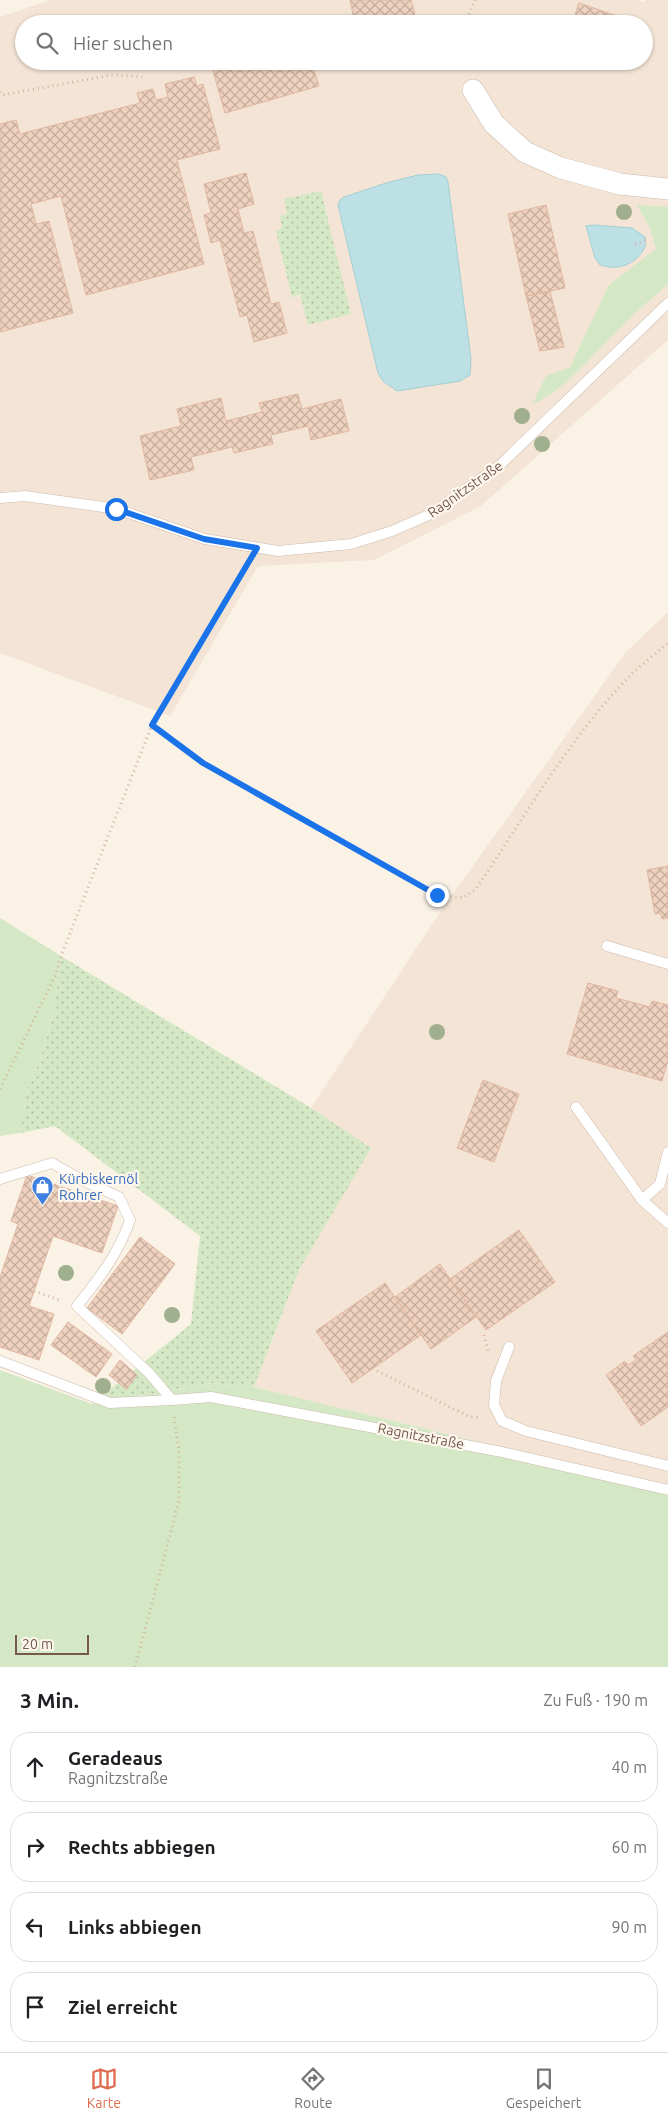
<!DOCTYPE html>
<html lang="de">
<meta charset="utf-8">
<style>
body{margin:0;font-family:Ubuntu,sans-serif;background:#f2f2f2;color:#202124}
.scale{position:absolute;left:15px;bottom:12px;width:74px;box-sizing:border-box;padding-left:5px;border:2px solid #74594c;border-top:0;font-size:14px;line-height:18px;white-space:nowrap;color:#74594c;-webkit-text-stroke:4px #fef7ed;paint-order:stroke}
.stop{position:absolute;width:15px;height:15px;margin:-11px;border:4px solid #1a73e8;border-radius:50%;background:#fff}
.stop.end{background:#1a73e8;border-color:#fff;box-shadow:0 1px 5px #0008}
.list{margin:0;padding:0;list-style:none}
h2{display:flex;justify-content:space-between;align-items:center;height:65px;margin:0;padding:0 20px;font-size:21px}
h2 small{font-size:16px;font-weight:400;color:#757577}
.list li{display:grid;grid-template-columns:32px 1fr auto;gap:15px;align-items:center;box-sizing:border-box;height:70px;margin:0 10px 10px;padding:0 10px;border:1px solid #e0e0e0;border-radius:20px}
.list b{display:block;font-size:19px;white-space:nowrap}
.list p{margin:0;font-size:16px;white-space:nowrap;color:#757577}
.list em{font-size:16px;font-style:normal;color:#757577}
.icon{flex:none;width:28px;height:28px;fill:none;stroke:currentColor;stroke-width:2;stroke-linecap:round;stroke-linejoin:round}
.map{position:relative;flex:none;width:668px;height:1667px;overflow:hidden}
.search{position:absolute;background:#fff;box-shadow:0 1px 4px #0004;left:15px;right:15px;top:15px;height:55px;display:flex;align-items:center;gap:12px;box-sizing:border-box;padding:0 18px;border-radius:28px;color:#757577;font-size:19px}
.sheet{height:385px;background:#fff}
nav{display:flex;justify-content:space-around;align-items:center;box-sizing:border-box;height:70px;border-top:1px solid #e0e0e0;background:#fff;font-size:14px;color:#757577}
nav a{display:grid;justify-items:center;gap:2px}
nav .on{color:#df6c51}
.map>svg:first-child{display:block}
.residential{fill:#f3e4d5;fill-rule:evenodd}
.grass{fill:#d5e8c5}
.garden{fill:url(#garden-dots)}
.water{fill:#bce0e4;stroke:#a2cfd5}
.building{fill:url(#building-cross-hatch);stroke:#e1b7a0}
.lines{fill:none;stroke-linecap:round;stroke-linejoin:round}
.lane-casing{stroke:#cdbaad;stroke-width:11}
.street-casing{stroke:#cdbaad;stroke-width:22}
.path{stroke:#d4b4a2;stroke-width:3;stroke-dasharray:1 4;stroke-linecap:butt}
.lane{stroke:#fff;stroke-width:10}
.street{stroke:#fff;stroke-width:21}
.tree{fill:#a0af8d}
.route{stroke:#1a73e8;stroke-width:6}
.labels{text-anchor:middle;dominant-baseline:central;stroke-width:4.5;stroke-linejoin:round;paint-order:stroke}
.street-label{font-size:14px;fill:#74594c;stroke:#fef7ed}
.shop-label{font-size:14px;fill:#366cbe;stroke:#fef7ed;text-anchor:start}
</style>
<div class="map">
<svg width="668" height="1667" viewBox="0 0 668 1667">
<defs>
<pattern id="garden-dots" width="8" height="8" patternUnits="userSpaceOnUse" patternTransform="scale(1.25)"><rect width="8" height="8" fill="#d5e8c5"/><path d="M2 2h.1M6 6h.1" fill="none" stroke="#b1bfa2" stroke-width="1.8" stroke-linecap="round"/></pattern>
<pattern id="building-cross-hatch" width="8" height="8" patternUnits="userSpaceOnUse" patternTransform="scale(1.25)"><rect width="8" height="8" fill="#efd1bf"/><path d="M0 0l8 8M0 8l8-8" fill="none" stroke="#c6ad9d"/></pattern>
</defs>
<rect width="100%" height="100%" fill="#fbf2e6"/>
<!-- residential -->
<path class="residential" d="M50,0h587l8,2v-2h23v340l-187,166 -107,54 -116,6 -88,150 -170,-63v-636zM24,24h620v37h-620z
M668,612v876l-414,-101 45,-117 71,-122 -59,-40 134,-203 181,-253z"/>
<!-- grass -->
<path class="grass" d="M637,205l31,2v77c-15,14 -32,27 -46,42 -29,28 -53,61 -90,79l14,-29 24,-9 39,-82 47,-36 -6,-21z
M0,918l61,38 -8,60 -13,44 -12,26 -8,47 -20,3z
M0,1370l92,34 120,-21 42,4 414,101v179h-668z"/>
<!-- garden -->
<path class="garden" d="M321,191l30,123 -43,11 -8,-31 -8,4 -16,-67 6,-3 -2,-12 7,-2 -3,-15z
M61,956l250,152 60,40 -72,122 -45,117 -42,-4 -120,21 99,-80 9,-88 -145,-110 -35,7 8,-47 12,-26 13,-44z"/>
<!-- water -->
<path class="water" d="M439,174l7,3 2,5 23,177 -1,16 -10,6 -63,10 -14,-10 -5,-8 -40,-168 2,-5 4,-3 42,-14 32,-8z
M594,225l38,3 13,9c4,15 -14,29 -28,30 -5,1 -12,-1 -17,-2l-5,-7 -9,-32z"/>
<!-- building -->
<path class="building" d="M350,0h61l4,14 -42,10h-18z
M579,3l38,13 -3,8h-42z
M210,61h101l8,25 -94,27z
M194,77l3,9 6,-2 17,65 -43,11 27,104 -118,31 -25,-99 -30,8 5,20 13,-3 24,92 -73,19v-208l16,-4 4,14 120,-31 -3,-10 16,-4 3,11 12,-3 -3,-13z
M246,173l8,31 -16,5 6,24 9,-2 18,73 8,-2 8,31 -33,9 -7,-27 -7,2 -20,-77 -9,3 -7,-28 7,-2 -7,-29z
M546,205l19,83 -39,8 -18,-82z
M550,291l14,56 -24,4 -14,-55z
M298,394l4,15 39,-10 8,32 -38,9 -3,-14 -37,9 2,9 -39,9 -2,-6 -41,10 3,13 -44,10 -10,-44 41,-10 -4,-17 44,-11 5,23 36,-9 -3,-9z
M668,866v52l-6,1 -2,-6 -5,1 -8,-44z
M588,983l30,8 -2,7 34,9 2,-6 16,4v55l-6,21 -95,-27z
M483,1080l36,14 -25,68 -37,-14z
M27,1175l91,31 -16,47 -49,-17 -24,70 25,8 -15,46 -39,-13v-70l18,-53 -7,-3z
M519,1230l36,52 -69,48 -36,-51z
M140,1237l35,27 -53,70 -35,-26z
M440,1264l36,53 -45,32 -36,-52z
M385,1283l36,52 -69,48 -36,-52z
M68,1322l44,32 -16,23 -45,-32z
M668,1332v75l-27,19 -35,-51 19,-14 3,4 8,-5 -3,-4z
M120,1360l17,15 -11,14 -17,-14z"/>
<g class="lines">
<defs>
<path id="lane" d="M0,498l25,-2 92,13 88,30 73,12 73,-7 41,-13 39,-17 69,-49 168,-162
M607,946l61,18
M576,1107l66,93 26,23
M0,1179l52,-16 28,16 39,18 11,23c-11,33 -32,60 -53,86l72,67 23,27 39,-3 291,55 166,38
M642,1200l18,-16 8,-32
M509,1347l-13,34 -2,24 8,16 24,10 142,35
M0,1361l110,42 62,-3"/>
<path id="street" d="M473,90l21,34 31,28 36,16 59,16 48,5"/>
</defs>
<!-- lane casing -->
<use href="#lane" class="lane-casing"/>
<!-- street casing -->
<use href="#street" class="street-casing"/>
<!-- path -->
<path class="path" d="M467,24v-5l8,-19
M468,61l1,8
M0,92l2,3 110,-20 31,2
M635,244l12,-4
M248,562l-96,163 51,38 234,132 26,3 13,-9c47,-70 97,-157 157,-216 11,-11 24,-20 35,-30
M0,1089l56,-115 5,-18 91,-231
M34,1291l28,10
M484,1335l4,16
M377,1371l91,45 13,2
M135,1667l44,-166v-51l-5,-34"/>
<!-- lane -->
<use href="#lane" class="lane"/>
<!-- street -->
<use href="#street" class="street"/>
</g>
<!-- trees -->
<g class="tree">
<circle cx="624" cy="212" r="8"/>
<circle cx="522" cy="416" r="8"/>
<circle cx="542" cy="444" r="8"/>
<circle cx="437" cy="1032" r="8"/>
<circle cx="66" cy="1273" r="8"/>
<circle cx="172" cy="1315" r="8"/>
<circle cx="103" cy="1386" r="8"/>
</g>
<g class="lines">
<!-- route -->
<path class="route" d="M116,509l88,30 53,9 -105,177 51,38 234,132"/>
</g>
<!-- icons -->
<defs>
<symbol id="shop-pin" viewBox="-11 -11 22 30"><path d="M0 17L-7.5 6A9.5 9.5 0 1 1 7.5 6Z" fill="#3f7fe0" stroke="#fef7ed"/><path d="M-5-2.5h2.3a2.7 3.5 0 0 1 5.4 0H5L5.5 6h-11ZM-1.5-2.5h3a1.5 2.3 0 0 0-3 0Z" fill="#fff"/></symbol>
</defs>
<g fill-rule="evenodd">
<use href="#shop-pin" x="30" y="1174" width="25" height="34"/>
</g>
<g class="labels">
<!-- street labels -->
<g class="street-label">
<text transform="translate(465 489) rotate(-35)">Ragnitzstraße</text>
<text transform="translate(421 1436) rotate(11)">Ragnitzstraße</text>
</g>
<!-- shop labels -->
<g class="shop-label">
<text x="59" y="1179">Kürbiskernöl<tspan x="59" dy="16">Rohrer</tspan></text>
</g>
</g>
</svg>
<div class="scale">20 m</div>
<div class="stop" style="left:116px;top:509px"></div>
<div class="stop end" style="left:437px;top:895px"></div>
<div class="search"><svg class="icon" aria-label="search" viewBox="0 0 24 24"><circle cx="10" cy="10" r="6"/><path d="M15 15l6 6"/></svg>Hier suchen</div>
</div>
<section class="sheet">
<h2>3 Min.<small>Zu Fuß · 190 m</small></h2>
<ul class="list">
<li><svg class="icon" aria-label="ahead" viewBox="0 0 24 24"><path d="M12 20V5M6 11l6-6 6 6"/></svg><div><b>Geradeaus</b><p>Ragnitzstraße</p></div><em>40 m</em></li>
<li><svg class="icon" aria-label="right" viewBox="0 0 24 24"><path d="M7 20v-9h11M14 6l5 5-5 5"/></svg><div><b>Rechts abbiegen</b></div><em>60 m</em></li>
<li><svg class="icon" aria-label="left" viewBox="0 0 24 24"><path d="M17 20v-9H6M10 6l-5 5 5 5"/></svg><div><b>Links abbiegen</b></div><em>90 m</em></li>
<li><svg class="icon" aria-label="arrive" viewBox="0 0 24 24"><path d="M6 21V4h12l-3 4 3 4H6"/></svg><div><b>Ziel erreicht</b></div></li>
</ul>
</section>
<nav>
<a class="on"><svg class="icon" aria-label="map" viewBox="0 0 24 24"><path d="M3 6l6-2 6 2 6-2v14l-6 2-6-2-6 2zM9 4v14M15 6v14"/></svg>Karte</a>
<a><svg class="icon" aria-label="directions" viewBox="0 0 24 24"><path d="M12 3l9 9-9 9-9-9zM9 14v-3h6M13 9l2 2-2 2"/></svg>Route</a>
<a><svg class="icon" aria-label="saved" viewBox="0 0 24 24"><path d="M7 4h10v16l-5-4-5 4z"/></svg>Gespeichert</a>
</nav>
